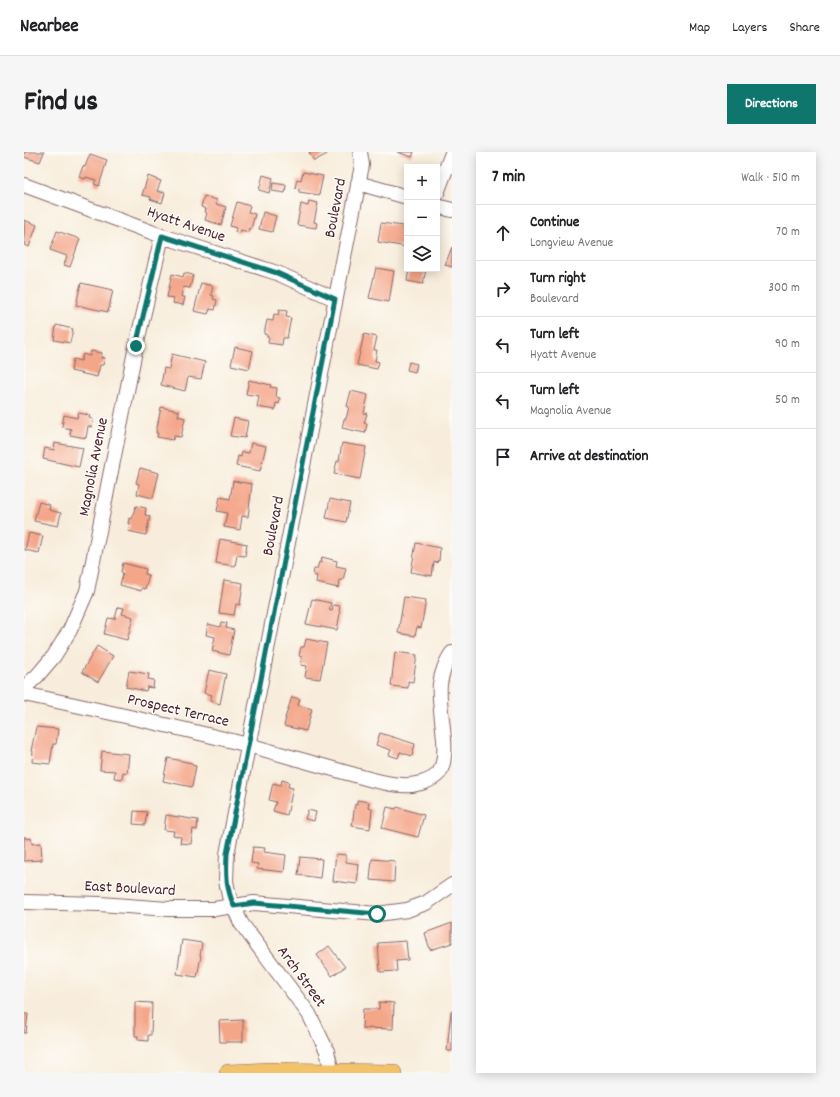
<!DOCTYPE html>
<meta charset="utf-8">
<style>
body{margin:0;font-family:Dekko,sans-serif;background:#f6f6f6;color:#202124}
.controls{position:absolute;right:12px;top:12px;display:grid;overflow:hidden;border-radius:0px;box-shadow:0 2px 10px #0003}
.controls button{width:36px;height:36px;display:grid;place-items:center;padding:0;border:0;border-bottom:1px solid #e0e0e0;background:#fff;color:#202124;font:20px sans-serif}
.stop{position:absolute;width:12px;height:12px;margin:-9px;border:3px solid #0f766e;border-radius:50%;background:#fff}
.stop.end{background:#0f766e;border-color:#fff;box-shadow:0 1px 4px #0008}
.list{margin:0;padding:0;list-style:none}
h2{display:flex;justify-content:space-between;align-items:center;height:52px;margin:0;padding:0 16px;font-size:17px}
h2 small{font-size:13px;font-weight:400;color:#757577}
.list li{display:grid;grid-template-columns:26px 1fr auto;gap:12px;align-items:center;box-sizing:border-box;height:56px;padding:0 16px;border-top:1px solid #e0e0e0}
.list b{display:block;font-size:15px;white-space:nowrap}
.list p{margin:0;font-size:13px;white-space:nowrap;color:#757577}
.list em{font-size:13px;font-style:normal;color:#757577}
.icon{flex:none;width:22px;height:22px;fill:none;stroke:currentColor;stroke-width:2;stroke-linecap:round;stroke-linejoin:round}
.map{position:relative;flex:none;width:428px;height:921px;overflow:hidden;border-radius:0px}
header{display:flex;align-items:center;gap:24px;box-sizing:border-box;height:56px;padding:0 20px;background:#fff;border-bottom:1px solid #e0e0e0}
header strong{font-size:19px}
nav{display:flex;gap:22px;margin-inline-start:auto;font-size:14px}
.intro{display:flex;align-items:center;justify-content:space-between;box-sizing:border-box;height:96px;padding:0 24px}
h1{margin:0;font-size:28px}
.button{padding:10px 18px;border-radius:0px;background:#0f766e;color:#fff;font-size:14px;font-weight:700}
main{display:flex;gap:24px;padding:0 24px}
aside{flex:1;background:#fff;border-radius:0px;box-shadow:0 2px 10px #0003}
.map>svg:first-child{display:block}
.building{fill:#f4a689}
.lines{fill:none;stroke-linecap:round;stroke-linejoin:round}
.minor-casing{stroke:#876769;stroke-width:16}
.major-casing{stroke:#876769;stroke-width:18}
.minor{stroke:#fff;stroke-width:14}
.major{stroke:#f2c36a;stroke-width:17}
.route{stroke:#0f766e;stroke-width:5}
.labels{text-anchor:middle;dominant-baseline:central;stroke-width:3;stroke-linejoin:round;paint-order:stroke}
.street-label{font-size:16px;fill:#4a1f2b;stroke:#fdfcf7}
</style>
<header>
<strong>Nearbee</strong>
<nav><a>Map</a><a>Layers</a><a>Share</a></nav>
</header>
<div class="intro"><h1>Find us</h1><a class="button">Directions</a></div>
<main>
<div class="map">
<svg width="428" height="921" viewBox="0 0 428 921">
<rect width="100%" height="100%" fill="#fdfcf7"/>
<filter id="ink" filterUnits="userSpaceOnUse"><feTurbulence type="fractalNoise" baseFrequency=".025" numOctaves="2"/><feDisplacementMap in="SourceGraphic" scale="8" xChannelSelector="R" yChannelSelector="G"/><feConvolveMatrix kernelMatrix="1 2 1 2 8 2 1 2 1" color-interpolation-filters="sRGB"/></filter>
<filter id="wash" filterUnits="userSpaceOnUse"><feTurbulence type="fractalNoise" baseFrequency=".012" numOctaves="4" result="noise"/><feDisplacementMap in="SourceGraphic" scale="16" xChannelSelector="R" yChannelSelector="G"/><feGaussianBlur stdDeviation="0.9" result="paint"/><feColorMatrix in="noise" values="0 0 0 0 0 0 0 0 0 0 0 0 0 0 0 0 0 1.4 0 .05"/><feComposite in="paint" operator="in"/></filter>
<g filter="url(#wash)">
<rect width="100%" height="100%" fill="#f8eddc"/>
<g id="blocks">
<!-- building -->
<path class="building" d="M0,0h20l-4,10 -16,-5z
M285,0h17l1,2 -13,7z
M373,0h17l-2,5z
M66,2l17,6 -8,26 -5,-2 2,-4 -10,-3 -1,2 -6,-2 4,-11 2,1z
M279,20l20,4 -4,19 -20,-3v-3l-4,-1 2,-9 4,1z
M239,23l10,3 -4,15 -10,-3z
M124,24l13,5 -4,10 8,2 -3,10 -12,-4 1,-2 -9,-2z
M249,31l13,2 -1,8 -13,-2z
M180,44l13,4 -1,4 10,3 -5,18 -16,-5 2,-7 -2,-1 1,-3 -5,-2z
M285,49l9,2 -4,19 3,1 -1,5 -19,-3 4,-21 7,2z
M213,50l13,4 -2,6 7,2 -4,15 -2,-1 -1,4 -7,-2 -1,3 -5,-1 1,-4 -6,-2z
M239,60l13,4 -4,16 -13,-3z
M0,68l13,5 -8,22 -5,-2 1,-4z
M357,71l22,3 -1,2 5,1v18l-29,-5z
M33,79l23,8 -10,28 -6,-2 3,-9 -17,-6z
M428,95v20l-7,-2z
M352,116l18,3 -5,31 -20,-4z
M385,117h17l-3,15 -16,-3z
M160,121l9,2 -3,13 -7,-1 -2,10h4l-2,8 -10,-2 1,-5 -7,-1 5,-23 11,3z
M57,131l32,7 -5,22 -32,-7z
M177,131l12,3 -2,9 3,1 -1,3 4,1 -2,10 -5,-1 -2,5 -14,-3z
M255,158l8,1 -1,6 5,1 -4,20h-4l-1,7 -14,-2 1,-6h-2v-2l-3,-1 3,-14 6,1 1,-7 4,1z
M32,173l17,4 -3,14 -16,-3z
M340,182l13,3 -3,13h3l-2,11 4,1 -2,7 -20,-4z
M211,195l18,4 -4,18 -18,-4z
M67,199l11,2 -1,5h4l-2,7h-3l-3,12 -26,-6 2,-12 8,2 2,-7 7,2z
M148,202l33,8 -4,17 -13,-2 -3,14 -24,-6 3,-17 5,1z
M385,210l8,2 -2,8 -8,-2z
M225,228l22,5 -1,2 7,1 -1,9 4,1 -1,6 -3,-1 -1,7 -18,-3 2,-11 -13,-2z
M327,239l17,4 -4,18 3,1 -3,9 3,1 -2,9 -23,-5 2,-9h2l3,-12 -2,-1z
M137,255l18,4 -1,5 7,2 -4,19 -7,-1 -1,4 -16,-3 1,-4h-2z
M54,261l12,2 -1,3 4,1 -1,8 -4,-1 -2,12 -16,-3 1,-6 -9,-2 2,-12 13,3z
M210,266l14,3 -3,17 -15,-2z
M31,291l28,5 -4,19 -36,-8 2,-11 9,2z
M227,291l15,3 -6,25 -24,-5 2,-10 3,1 1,-5 7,1z
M318,291l24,4 -6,32 -26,-5 3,-13h2z
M116,316l19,5 -6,25 -16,-4 2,-10 -3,-1z
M209,329l19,3 -4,33 -6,-1 -2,14 -16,-3 3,-14 -10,-2 3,-14 10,2z
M306,347l20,4 -4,19 -20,-4z
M15,350l11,3 -1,5 12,3 -3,13 -24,-5z
M112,354l10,2 -1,7 5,1 -4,19 -18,-4 2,-7h-2l1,-6 2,1z
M5,381l14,3 -4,17 -14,-3z
M196,387l27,5 -2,12 -8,-1 -2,11 -19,-3z
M392,391l24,5 -1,13 -1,-1 -1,3 -3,-1 -2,14 -21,-4z
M298,405l15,4 -1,5 10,2 -3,12h-3l-1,8 -23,-5 1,-7 -4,-1 1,-6h3l2,-7 2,1z
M99,411l23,6 -1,5 4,1 -4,14 -3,-1 -1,3 -21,-6 3,-12 -2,-1z
M200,428l19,3 -3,22 -4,-1 -2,11 -15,-2z
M380,445l22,3 -5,28 -4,-1 -2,9 -17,-3z
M288,447l19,4 -2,7 3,1 1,-6 7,1 -1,6 1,1 -3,17 -31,-6z
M94,455l6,1 -2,6 11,3 -6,23 -23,-6 4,-16 7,1z
M197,470l6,1 -1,5 8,2 -5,25 -17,-4 3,-14 -9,-2 2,-11 12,3z
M282,487l21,4 -7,36 -15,-2 2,-11 -6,-1 1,-8 -3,-1 2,-9h3z
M73,494l16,10 -15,26 -16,-10z
M371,500l22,3 -4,27 -5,-1v7l-17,-2z
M185,518l17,4 -6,30 -10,-3 2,-6 -8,-2z
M105,519l20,3 -1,5 6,1 -1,8 -6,-1 -1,4 -20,-4z
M268,545l8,2 -2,6 14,4 -6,22 -22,-5 2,-8h-1z
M12,575l22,2 -2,15h-3l-3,20 -18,-2 1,-11h-2z
M356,581l35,11 -3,12 -12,-4 -2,6 -9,-3 2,-5 -15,-5z
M78,599l27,3 -2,19 -4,-1 -1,7 -8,-1 1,-7 -15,-1z
M144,606l24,5v2l4,1 -4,21 -29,-6z
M258,628l7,2 -1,5 5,1 -6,27 -14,-4 3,-9 -7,-2 4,-17 8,2z
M333,648l12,2 -1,6 4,1 -2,20 -18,-3 3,-22 2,1z
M363,655l9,2 1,-2 27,8 -6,22 -36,-9z
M284,658l8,2 -2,9 -9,-2z
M110,659l13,1 -2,13 -12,-1z
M142,663l32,5 -1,10 -4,-1 -2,15 -11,-1 1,-6 -8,-2 1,-4 -10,-1z
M0,685h2v2l5,-1 1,6 9,-1 1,17 -18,1z
M229,695l12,1 -1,4 22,3 -2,17 -27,-3 1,-5 -7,-1z
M312,702l10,1v7l13,2 -2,20 -24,-3z
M276,705l22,2 -2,19 -22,-3z
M348,707l23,2 -1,21 -24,-2z
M428,771v20l-22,7 -5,-17z
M158,788l20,3 -2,13h1l-4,21 -20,-3z
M382,789l2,19 -12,1 1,10 -17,1 -2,-29z
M305,794l16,21 -13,9 -15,-21z
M111,850l17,1 -1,32h-3v6l-10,-1v-4h-3z
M355,850l15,1 -1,26 -31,-1 1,-19h16z
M427,859h1v40h-5z
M0,862h4l-2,19h-2z
M219,868v22h-23l-1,-21z"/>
</g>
</g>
<g filter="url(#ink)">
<use href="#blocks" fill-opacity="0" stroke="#876769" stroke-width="1"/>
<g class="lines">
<defs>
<path id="minor" d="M334,31l49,14
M0,33l138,51 115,37 58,26
M413,41l15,-40
M413,54l15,4
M0,536l13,-12 17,-20 16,-26 17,-39 49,-245 26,-110
M0,542c75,16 150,32 224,51 32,9 64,18 96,27 19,5 39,12 58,13 12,1 29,-3 37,-12 13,-21 -2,-63 1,-89 1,-9 6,-23 12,-31
M0,750l76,2 68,5h46l40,-6 123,11 30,-4 19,-7 26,-18
M308,920l-5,-21 -18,-37 -68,-91 -12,-27 -3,-15 1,-27 135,-689 -2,-13"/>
<path id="major" d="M204,921l42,-2 123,2"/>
</defs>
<!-- minor casing -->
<use href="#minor" class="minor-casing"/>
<!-- major casing -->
<use href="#major" class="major-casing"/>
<!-- minor -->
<use href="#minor" class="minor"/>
<!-- major -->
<use href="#major" class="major"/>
</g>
</g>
<g class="lines" filter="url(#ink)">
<!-- route -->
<path class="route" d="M112,194l26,-110 115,37 58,26 -108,555c-1,20 -1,34 7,52l20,-3 123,11"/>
</g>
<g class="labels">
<!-- street labels -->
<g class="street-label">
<text transform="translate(312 56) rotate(-79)">Boulevard</text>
<text transform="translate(162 73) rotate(19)">Hyatt Avenue</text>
<text transform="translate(70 315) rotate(-79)">Magnolia Avenue</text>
<text transform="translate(250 374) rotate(-79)">Boulevard</text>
<text transform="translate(154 559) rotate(13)">Prospect Terrace</text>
<text transform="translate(106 737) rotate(3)">East Boulevard</text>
<text transform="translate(277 825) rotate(54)">Arch Street</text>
</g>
</g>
</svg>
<div class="controls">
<button>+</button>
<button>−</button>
<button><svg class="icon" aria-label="layers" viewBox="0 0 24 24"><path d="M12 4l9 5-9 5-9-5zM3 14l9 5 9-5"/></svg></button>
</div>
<div class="stop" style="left:353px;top:762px"></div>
<div class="stop end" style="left:112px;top:194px"></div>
</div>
<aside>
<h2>7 min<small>Walk · 510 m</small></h2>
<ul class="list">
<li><svg class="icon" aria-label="ahead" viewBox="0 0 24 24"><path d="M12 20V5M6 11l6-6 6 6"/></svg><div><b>Continue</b><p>Longview Avenue</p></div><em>70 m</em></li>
<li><svg class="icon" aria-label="right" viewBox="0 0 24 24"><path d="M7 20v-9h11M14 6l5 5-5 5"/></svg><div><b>Turn right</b><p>Boulevard</p></div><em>300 m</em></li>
<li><svg class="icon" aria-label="left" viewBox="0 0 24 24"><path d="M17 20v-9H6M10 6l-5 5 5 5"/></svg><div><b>Turn left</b><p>Hyatt Avenue</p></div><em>90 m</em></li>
<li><svg class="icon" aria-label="left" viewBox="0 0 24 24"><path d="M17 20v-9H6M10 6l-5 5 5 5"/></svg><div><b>Turn left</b><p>Magnolia Avenue</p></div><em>50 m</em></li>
<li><svg class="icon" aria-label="arrive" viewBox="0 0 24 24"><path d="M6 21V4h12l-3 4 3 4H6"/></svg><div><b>Arrive at destination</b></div></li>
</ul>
</aside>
</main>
